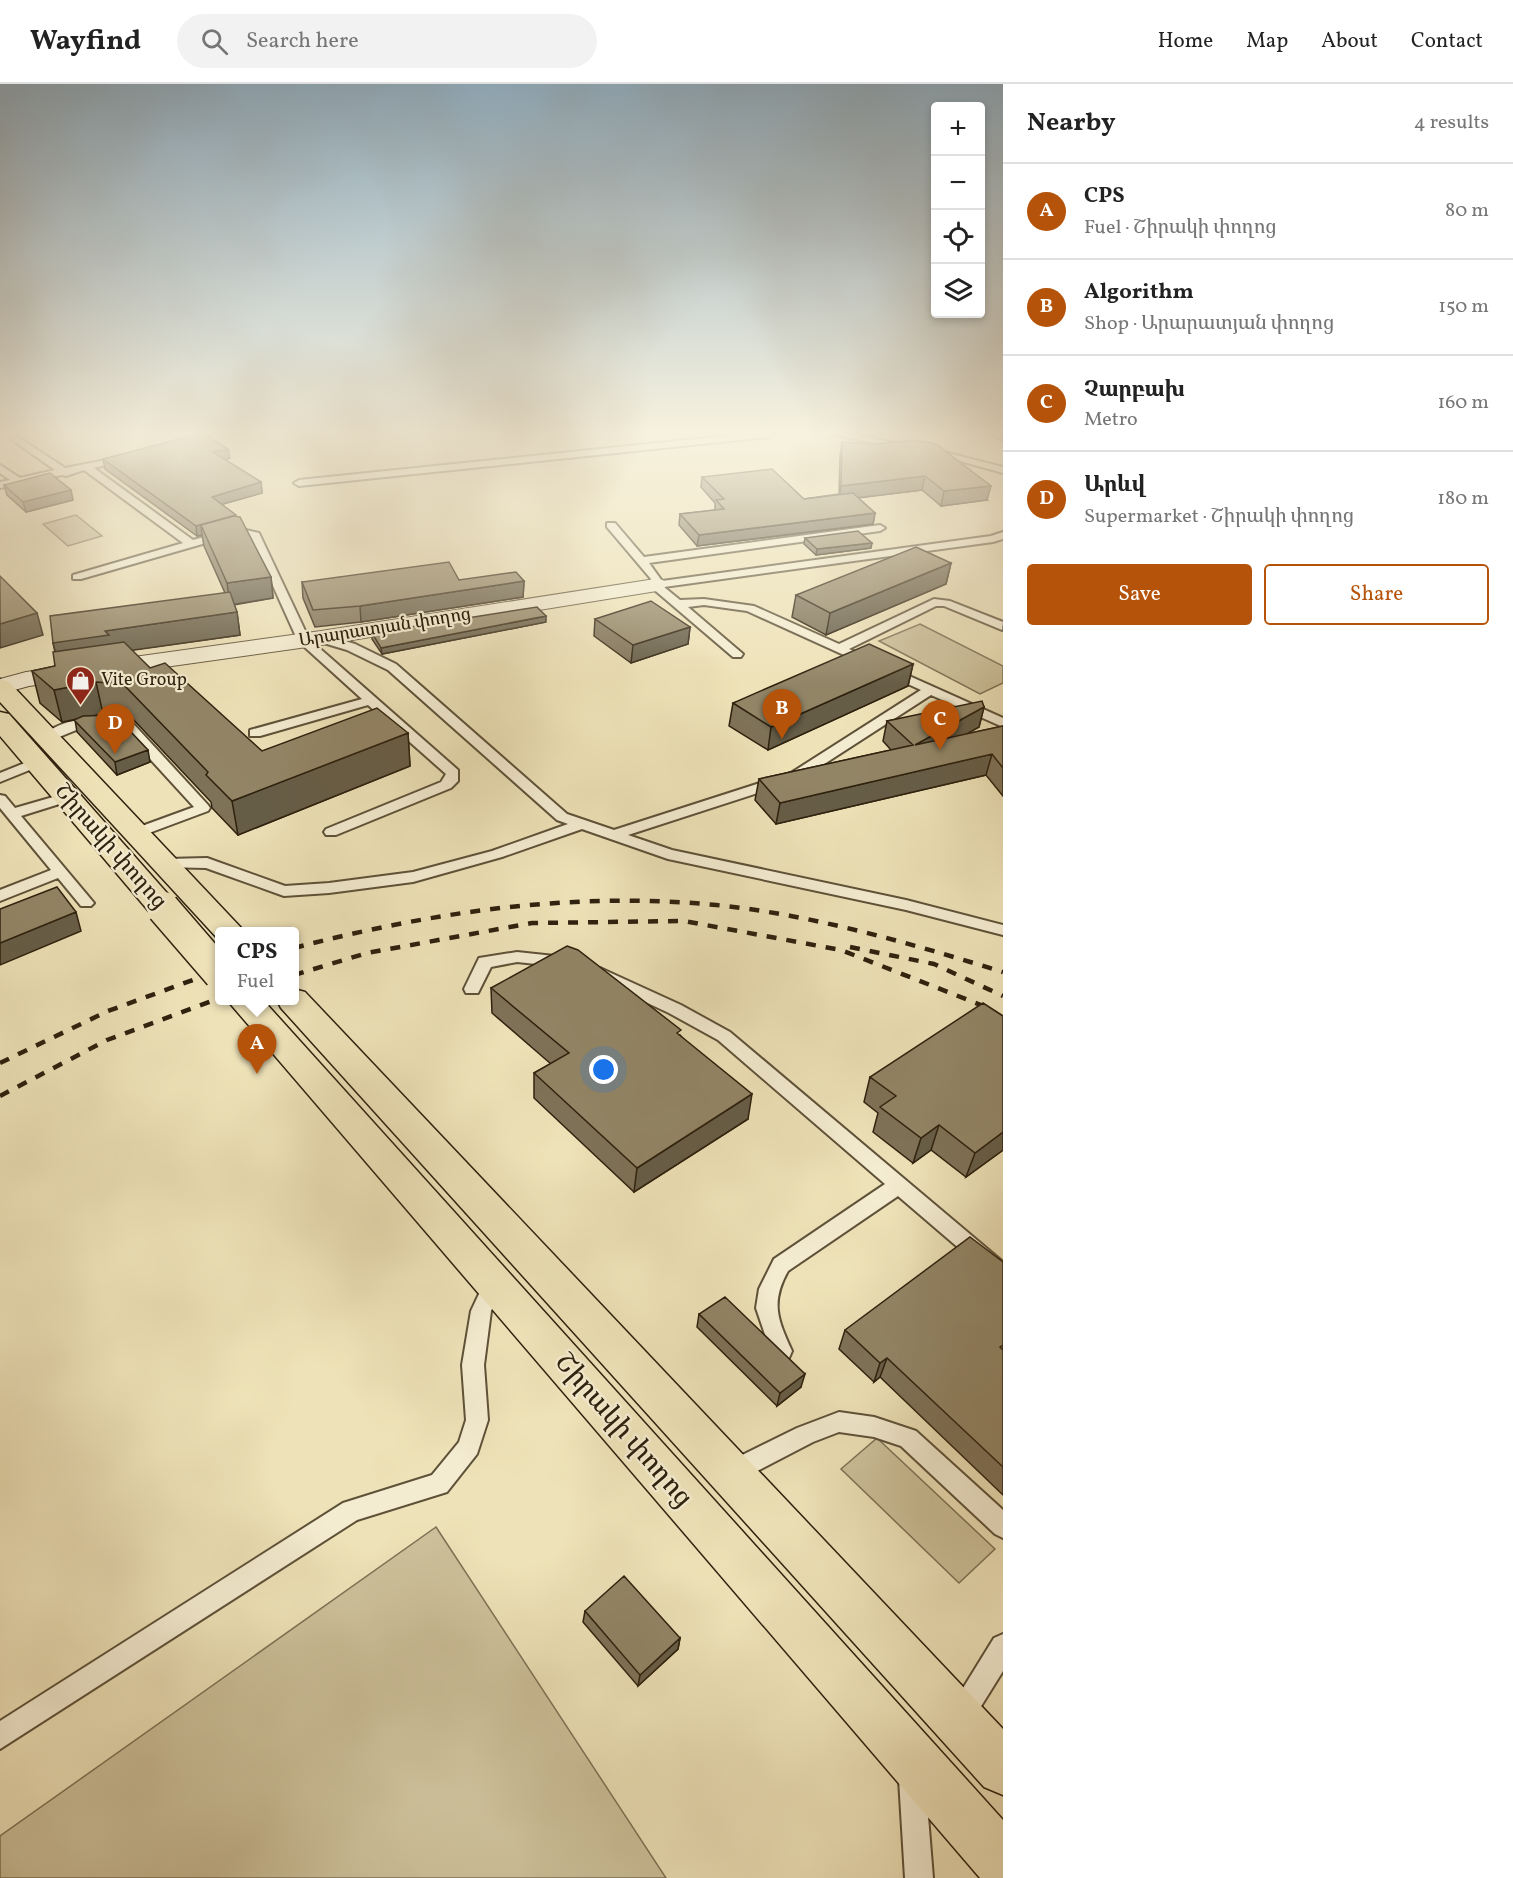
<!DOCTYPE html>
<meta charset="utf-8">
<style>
body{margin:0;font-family:Vollkorn,"Noto Serif Armenian",serif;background:#f2f2f2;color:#222}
.controls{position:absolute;right:18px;top:18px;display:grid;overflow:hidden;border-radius:6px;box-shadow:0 3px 9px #0003}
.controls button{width:54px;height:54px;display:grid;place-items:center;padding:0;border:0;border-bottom:2px solid #e0e0e0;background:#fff;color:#222;font:30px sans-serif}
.you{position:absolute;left:604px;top:986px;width:21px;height:21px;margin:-15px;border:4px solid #fff;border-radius:50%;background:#1a73e8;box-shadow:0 0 0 9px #1a73e833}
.badge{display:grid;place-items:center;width:39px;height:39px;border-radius:50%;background:#b45309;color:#fff;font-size:20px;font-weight:700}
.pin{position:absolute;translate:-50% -50px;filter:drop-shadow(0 2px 3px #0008)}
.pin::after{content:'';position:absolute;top:32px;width:21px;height:18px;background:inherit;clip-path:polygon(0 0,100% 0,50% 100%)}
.popup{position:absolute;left:215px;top:843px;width:84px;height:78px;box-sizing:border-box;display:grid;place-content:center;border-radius:6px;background:#fff;filter:drop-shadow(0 2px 4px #0005);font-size:20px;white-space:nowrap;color:#767676}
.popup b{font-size:22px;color:#222}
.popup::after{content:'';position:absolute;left:50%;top:100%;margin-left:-12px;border:12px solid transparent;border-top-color:#fff}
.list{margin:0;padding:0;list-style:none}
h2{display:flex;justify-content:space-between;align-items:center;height:78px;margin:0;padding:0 24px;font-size:26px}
h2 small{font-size:20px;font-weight:400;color:#767676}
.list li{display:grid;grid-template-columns:39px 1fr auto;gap:18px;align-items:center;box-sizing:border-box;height:96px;padding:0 24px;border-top:2px solid #e0e0e0}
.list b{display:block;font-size:22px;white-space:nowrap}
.list p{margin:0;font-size:20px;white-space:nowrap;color:#767676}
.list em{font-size:20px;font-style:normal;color:#767676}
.actions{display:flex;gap:12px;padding:18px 24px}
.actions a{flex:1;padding:14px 0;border:2px solid #b45309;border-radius:6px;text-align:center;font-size:21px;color:#b45309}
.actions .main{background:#b45309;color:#fff}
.icon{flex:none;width:33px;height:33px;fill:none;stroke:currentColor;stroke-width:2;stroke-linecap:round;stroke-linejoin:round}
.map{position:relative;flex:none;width:1003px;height:1794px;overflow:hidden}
header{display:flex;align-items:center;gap:36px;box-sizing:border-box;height:84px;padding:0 30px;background:#fff;border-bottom:2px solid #e0e0e0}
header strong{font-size:28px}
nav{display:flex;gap:33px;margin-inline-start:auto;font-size:21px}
.search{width:420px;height:54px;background:#f2f2f2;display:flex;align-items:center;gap:15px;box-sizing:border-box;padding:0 21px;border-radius:33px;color:#767676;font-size:22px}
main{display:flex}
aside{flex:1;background:#fff}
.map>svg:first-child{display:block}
.green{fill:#cdc19b;stroke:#7e7154;stroke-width:1.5}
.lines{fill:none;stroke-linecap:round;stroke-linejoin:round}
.lane-casing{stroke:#5e5138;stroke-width:4}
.street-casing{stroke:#5e5138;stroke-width:2}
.highway-casing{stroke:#2e210e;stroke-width:3}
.lane{fill:#f4ecd1;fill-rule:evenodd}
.street{fill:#f4ecd1;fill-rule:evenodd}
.highway{fill:#eee2b8;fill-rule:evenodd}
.rail{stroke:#2e210e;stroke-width:4.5;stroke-dasharray:10 10;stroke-linecap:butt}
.highway-bridge-casing{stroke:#2e210e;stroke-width:35;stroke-linecap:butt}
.highway-bridge{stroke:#eee2b8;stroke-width:32}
.wall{fill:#7e7258;stroke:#2e210e;stroke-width:1.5;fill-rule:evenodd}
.shaded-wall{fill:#665d47;stroke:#2e210e;stroke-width:1.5}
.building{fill:#928566;stroke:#2e210e;stroke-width:1.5}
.labels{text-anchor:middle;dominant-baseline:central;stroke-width:4.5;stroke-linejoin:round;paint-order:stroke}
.far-street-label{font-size:18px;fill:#2e210e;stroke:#f4ecd1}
.far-poi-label{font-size:18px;fill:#2e210e;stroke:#f4ecd1;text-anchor:start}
.street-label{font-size:22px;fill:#2e210e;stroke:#f4ecd1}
.near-street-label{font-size:27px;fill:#2e210e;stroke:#f4ecd1}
</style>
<header>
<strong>Wayfind</strong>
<div class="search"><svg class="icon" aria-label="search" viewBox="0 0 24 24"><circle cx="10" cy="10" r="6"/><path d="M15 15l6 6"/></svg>Search here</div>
<nav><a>Home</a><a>Map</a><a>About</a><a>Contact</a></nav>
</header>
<main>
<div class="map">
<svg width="1003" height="1794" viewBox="0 0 1003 1794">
<rect width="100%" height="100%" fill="#eee2b8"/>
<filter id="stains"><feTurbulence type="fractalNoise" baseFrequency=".00333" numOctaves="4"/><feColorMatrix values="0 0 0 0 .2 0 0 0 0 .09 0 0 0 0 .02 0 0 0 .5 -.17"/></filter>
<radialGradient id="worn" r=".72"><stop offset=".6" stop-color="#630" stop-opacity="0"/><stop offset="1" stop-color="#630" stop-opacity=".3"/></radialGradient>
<!-- green -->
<path class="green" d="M76,431l26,21 -34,10 -25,-22z
M920,540l83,42v17l-23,11 -101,-53z
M877,1354l118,111 -36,34 -118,-114z
M436,1443l230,351h-666v-42z"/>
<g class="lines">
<defs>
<path id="lane" d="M744,350h30l-5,3 -470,49 -5,-3 5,-3z
M831,350h17l92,17 63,16v6l-43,-12z
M18,353l47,31 62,-12v4l-33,8 99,72 44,-12 22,5 50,106 149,131v11l-7,7 -115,47h-10l-2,-3 2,-3 115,-47 5,-8 -78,-69 -108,31h-10v-6l112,-31 -64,-58 -47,-104 -14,-3 -156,45h-8v-4l110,-32 -99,-73 -18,6 -4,-1 -62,13v-6l10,-2 -10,-7v-8l20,13 35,-8 -40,-28 -2,-2z
M607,439h8l29,34 236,-32 5,3 -5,3 -231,32 13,18 329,-45 12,-4v7l-10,3 -329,45 16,13 24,-1 50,7 85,38 95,-45 16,2 53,21 -1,8 -58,-24h-8l-87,43 154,69v9l-72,-32 -130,84 -173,56 44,15 234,50 97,25v10l-97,-25 -238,-51 -86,-30 -80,28 -89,25 -84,11 -45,3 -78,-28 -45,-1 -2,-3 2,-3 5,-2 41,-1 78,28 44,-3 84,-11 79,-21 76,-27 -11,-4 -169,-150 -41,-20 -30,-9v-6l4,-1 34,10 41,20 171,150 47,16 177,-57 130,-83 -174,-79 -43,-6 -16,2 55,47 -2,3h-8l-82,-70v-8l-44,-52z
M112,632l16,2 80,87 2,3 -2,3 -67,25h-10l-2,-3 2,-3 63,-23 -75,-82 -33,1 -39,16 -7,-4c16,-17 50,-22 72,-22z
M37,674l7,4 -2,3 -42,17v-9z
M67,709l7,4 -2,3 -51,16 73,87 -3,3h-10l-23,-28 -58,23v-11l51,-20 -51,-62v-13l5,1 10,12z
M517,868l47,5 8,5 -8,5 -47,-5 -26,5 -13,26h-12l-2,-4 15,-31z
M600,884l81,37 49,27 273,230v21l-7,-3 -98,-84 -110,75c-18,32 -10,49 4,80l-3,7 -8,2 -8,-2 -17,-50 3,-19 15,-30 111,-75 -167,-144 -49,-27 -75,-35 -2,-4z
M493,1192l7,3 3,6 -12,26 -7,54 4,55 -11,34 -30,38 -90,28 -357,229v-28l343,-218 89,-28 27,-33 7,-22 -4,-55 9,-54 15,-32z
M839,1328l35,5 42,14 87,79v28l-8,-4 -94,-88 -27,-9 -35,-5 -26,10 -75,39 -8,3 -8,-3 -3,-8 3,-8 75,-37z
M1003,1550v37l-33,53 -9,4 -9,-4 -4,-9 4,-9 42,-68z
M912,1682l10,3 3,10 8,99h-28l-6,-99 3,-10z"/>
<path id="street" d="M655,495l8,1 3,5 -3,5 -342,55 -292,41 -29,8v-15l26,-7 295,-41z"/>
<path id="highway" d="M0,595l9,3 236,250h-25l-2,7 -218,-237z
M0,628l9,2 165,187 5,7 -5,7 -11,3 -11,-3 -152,-179z
M294,905l11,3 698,737v66l-19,-8 -703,-779 -4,-8h17z
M227,916h36l740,820v58h-23z"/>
</defs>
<!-- lane casing -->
<use href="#lane" class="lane-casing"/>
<!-- street casing -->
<use href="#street" class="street-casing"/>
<!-- highway casing -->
<use href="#highway" class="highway-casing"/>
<!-- lane -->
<use href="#lane" class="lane"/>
<!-- street -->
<use href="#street" class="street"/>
<!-- highway -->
<use href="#highway" class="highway"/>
<!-- rail -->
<path class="rail" d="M850,863l84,17 69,32
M294,864c138,-36 279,-57 422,-43 98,10 193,38 287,67
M294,891l73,-22 165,-30 152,-2 157,29 145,57 17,11
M0,979l108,-52 112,-41
M0,1012l107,-56 113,-42"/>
<defs>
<path id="highway-bridge" d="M163,824l57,66"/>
</defs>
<!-- highway-bridge casing -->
<use href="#highway-bridge" class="highway-bridge-casing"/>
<!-- highway-bridge -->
<use href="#highway-bridge" class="highway-bridge"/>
</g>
<!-- wall -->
<path class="wall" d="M990,350h13v8z
M842,358l145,58 -46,6 -19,-16 -64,8 17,15 -2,11 -176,22 -18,-21 1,-11 35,-4v-7l-14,-16 1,-10 102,22 35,-5 1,-38z
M230,374l-5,2 36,22 1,11 -40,11 49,73 2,21 -39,7 3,7 3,23 -109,15 19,18 112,83 146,-18 2,33 -172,69 -26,-27 -1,-6 -81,-86 -15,-1 35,47 -33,13 -40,-43 -2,-12 -13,2 -22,-19 -8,-32 23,-5v-14l-2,-9 172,-50 -21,-47 -2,-11 -5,1 -92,-67 -2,-10zM103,630l11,1 -19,1z
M4,401l69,15 -47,12 -19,-17z
M805,454l66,10 -55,7 -12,-11z
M951,479l-5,21 -120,51 -34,-18 4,-22z
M459,496l65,1 -1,16 -162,25 -46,5 -12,-29 -1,-16z
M595,535l95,8 -2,17 -57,19 -37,-27z
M546,538l-164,32 -10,-15v-6z
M913,580l-5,22 -140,64 -39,-24 4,-23z
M984,623l-5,20 -13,7 37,-8v70l-17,-21 -210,49 -21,-24 4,-21 132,-29 -8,-9 4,-20z
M491,904l189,47 68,84 -114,73 -100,-94v-25l17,-9 -59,-51z
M870,993l133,73 -37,27 -35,-27 -18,13 -40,-31 5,-19 -14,-11z
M1003,1178v233l-123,-118 -6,5 -35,-33 6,-19z
M699,1230l102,73 -24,19 -80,-79z
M585,1527l95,27 -2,11 -40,37 -55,-64z"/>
<!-- shaded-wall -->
<path class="shaded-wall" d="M228,365l2,9 -15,4 -2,-10z
M925,392l-3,14 -83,10 2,-14z
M261,398l1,11 -49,14 -1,-10z
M991,402l-4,14 -46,6 3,-15z
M71,406l2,10 -47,12 -3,-10z
M875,429l-2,11 -176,22 2,-11z
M236,431l-35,10 1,10 -5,1 -1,-10z
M872,459l-1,5 -55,7 1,-6z
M951,479l-5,21 -120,51 4,-22z
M271,493l2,21 -43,7 -3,-22z
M524,497l-1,16 -162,25 -1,-16z
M237,528l3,23 -127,18 -54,12 -6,-22 52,-12z
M37,529l6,22 -43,13v-24z
M546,532v6l-164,32 -1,-6z
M690,543l-2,17 -57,19 2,-18z
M913,580l-5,22 -140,64 3,-23z
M96,598l7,32 -41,8 -8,-32z
M984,623l-5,20 -69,39 5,-21z
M408,649l2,33 -172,69 -6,-34z
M148,666l2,12 -33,13 -2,-13z
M992,670l-6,21 -210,49 4,-21z
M76,828l5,19 -81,34v-22z
M752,1010l-4,25 -114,73 3,-24z
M939,1041l-8,25 -18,13 8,-25z
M1003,1048v18l-37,27 9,-24z
M887,1274l-7,19 -6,5 6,-19z
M805,1290l-4,13 -24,19 3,-13z
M680,1554l-2,11 -40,37 2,-11z"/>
<!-- building -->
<path class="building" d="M198,350h7l23,15 -15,3 48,30 -49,15 24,18 -40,11 -93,-67z
M915,356l21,4 55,42 -47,5 -19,-15 -84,10 1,-44 32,2z
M772,385l32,30 49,-6 22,20 -176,22 -19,-21 44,-5 -8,-9 8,-1 -22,-22z
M50,389l21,17 -48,12 -19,-17z
M234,432l6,1 31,60 -44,6 -26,-58z
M858,447l14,12 -55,6 -12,-11z
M916,463l35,16 -121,50 -34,-18z
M449,478l10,18 57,-8 8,9 -164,25 -47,4 -11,-28z
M0,492l37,37 -37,11z
M230,508l7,20 -132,19 4,4 -56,8 -3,-27z
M651,517l39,26 -57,18 -38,-26z
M537,523l9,9 -165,32 -9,-15z
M124,558l26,26 15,-5 97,88 115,-43 31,25 -176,68 -26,-26 2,-3 -85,-88 -27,-2 -42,8 -22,-19 23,-5 -2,-14z
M869,560l44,20 -142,63 -38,-24z
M982,617l2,6 -69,38 88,-19v42l-11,-14 -212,49 -21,-24 154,-34 -26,-24z
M115,631l33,35 -33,12 -41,-42 9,-4z
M57,803l19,25 -76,31v-34z
M567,862l11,4 103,80 -4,3 75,61 -115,74 -103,-95 35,-20 -78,-65z
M983,919l20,13v116l-28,21 -36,-28 -18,13 -41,-31 16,-11 -26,-19z
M970,1153l33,25v83l-3,2 3,3v117l-116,-109 -7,5 -35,-33z
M725,1213l80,77 -25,19 -81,-79z
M624,1492l56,62 -40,37 -55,-64z"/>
<!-- sky -->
<linearGradient id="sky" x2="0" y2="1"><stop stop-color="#90acbe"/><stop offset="0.58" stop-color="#f7f2df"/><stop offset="1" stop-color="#f7f2df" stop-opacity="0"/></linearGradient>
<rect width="1003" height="601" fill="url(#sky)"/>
<!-- icons -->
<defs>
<symbol id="shop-pin" viewBox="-11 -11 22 30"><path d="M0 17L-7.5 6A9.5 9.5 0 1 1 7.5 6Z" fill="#8f2418" stroke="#f4ecd1"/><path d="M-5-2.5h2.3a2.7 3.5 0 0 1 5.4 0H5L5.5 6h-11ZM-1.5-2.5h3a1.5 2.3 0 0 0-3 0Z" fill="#fff"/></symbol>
</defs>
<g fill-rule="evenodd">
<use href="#shop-pin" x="64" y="580" width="33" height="45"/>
</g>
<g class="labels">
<!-- far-street labels -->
<g class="far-street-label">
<text transform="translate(385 544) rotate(-9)">Արարատյան փողոց</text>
</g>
<!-- far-poi labels -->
<g class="far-poi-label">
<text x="101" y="596">Vite Group</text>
</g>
<!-- street labels -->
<g class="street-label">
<text transform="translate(110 763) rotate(49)">Շիրակի փողոց</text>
</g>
<!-- near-street labels -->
<g class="near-street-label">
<text transform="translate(623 1347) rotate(49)">Շիրակի փողոց</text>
</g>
</g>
<rect width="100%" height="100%" filter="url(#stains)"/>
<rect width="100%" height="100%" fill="url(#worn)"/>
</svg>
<div class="controls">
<button>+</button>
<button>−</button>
<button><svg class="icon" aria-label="locate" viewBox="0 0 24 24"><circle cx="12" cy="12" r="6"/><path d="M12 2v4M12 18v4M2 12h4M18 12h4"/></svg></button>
<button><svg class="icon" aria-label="layers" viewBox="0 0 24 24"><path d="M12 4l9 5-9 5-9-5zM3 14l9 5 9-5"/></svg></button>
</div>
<div class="you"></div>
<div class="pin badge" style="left:257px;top:990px">A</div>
<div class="popup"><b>CPS</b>Fuel</div>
<div class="pin badge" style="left:782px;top:655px">B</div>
<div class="pin badge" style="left:940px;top:666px">C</div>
<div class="pin badge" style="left:115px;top:670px">D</div>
</div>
<aside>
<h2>Nearby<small>4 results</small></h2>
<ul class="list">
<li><span class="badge">A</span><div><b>CPS</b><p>Fuel · Շիրակի փողոց</p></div><em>80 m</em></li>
<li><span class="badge">B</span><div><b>Algorithm</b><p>Shop · Արարատյան փողոց</p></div><em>150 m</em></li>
<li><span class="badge">C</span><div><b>Չարբախ</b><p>Metro</p></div><em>160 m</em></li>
<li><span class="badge">D</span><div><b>Արևվ</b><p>Supermarket · Շիրակի փողոց</p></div><em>180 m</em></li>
</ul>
<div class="actions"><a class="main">Save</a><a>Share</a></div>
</aside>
</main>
